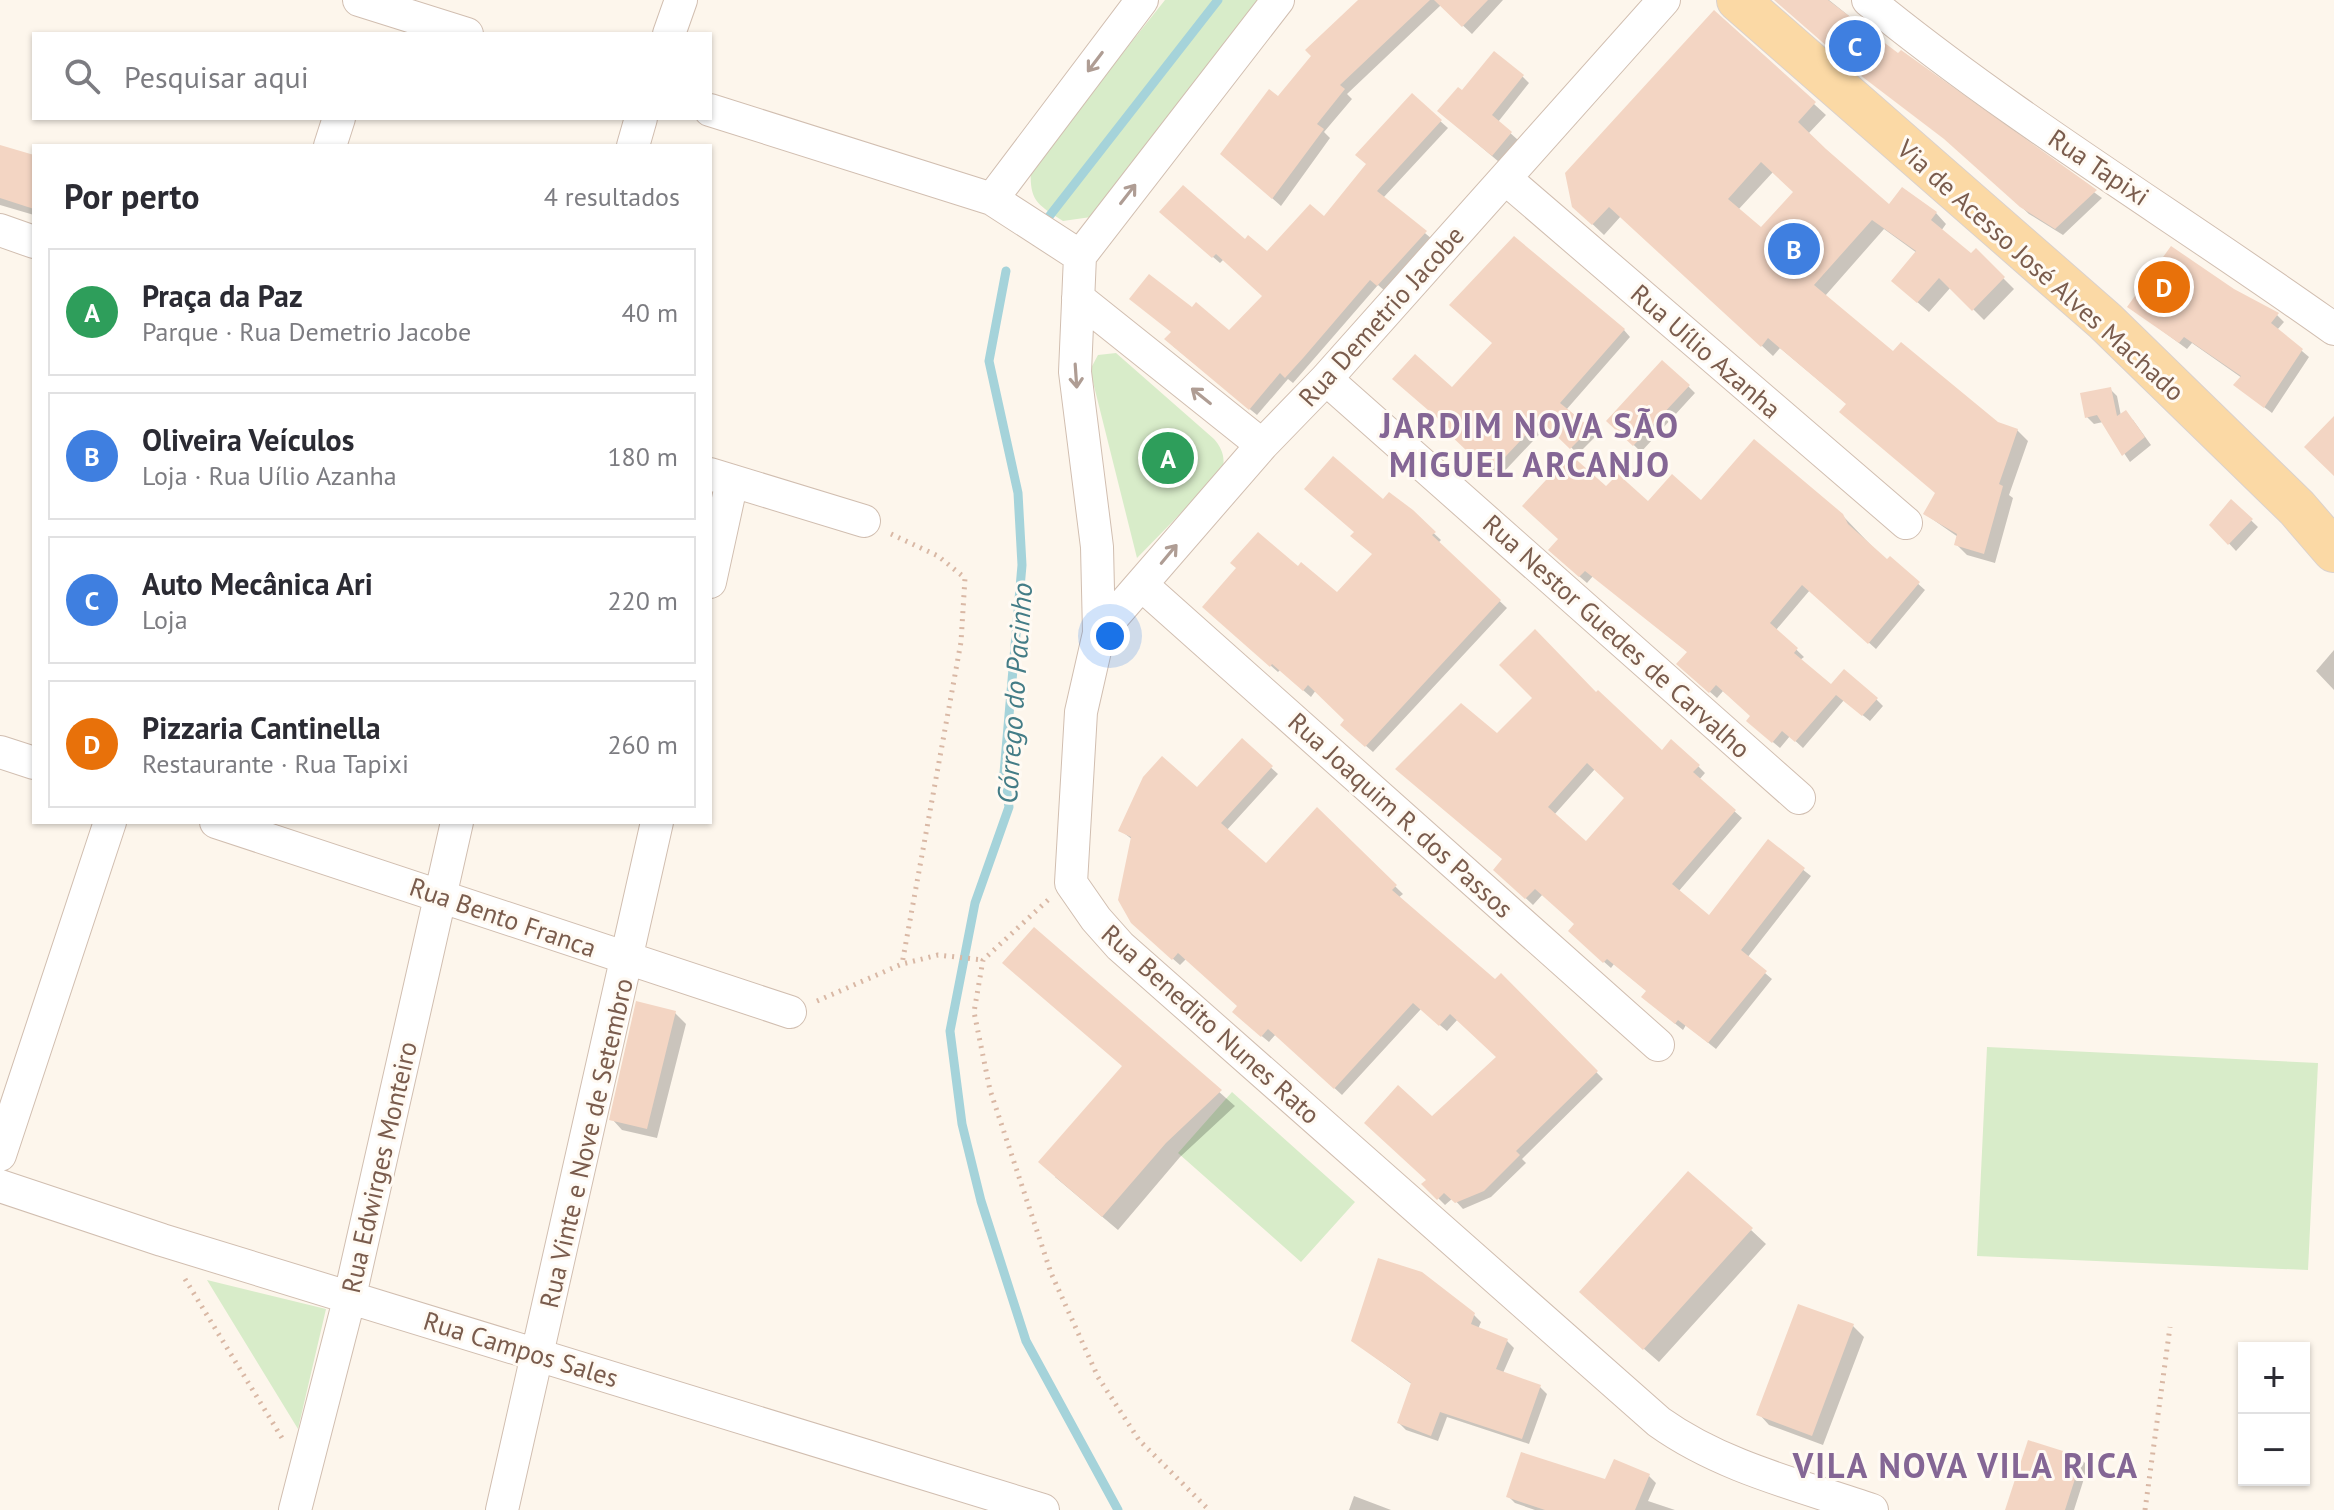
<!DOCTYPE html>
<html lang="pt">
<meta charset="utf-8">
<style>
body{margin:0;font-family:"PT Sans",sans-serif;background:#f7f7f7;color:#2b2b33}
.controls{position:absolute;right:24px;bottom:24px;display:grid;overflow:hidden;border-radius:0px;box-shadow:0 2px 6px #0004}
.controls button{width:72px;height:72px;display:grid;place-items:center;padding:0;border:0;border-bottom:2px solid #e1e1e2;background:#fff;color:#2b2b33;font:40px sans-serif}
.you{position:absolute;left:1110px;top:636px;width:28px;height:28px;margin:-20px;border:6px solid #fff;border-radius:50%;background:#1a73e8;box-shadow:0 0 0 12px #1a73e833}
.badge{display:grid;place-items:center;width:52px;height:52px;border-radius:50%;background:#7c3aed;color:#fff;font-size:26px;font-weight:700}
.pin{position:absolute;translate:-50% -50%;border:4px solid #fff;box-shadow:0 2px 8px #0006}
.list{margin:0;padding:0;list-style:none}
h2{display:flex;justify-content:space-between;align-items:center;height:104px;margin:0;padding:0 32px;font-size:34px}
h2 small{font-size:26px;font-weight:400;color:#7c7c81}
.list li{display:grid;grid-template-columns:52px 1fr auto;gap:24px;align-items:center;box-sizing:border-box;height:128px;margin:0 16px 16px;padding:0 16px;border:2px solid #e1e1e2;border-radius:0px}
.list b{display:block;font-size:30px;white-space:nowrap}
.list p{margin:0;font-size:26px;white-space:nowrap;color:#7c7c81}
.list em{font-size:26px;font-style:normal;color:#7c7c81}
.icon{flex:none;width:44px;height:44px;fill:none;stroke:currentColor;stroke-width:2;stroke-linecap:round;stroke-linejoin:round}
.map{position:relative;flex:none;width:2334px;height:1510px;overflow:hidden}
.search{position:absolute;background:#fff;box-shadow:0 2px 6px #0004;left:32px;top:32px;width:680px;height:88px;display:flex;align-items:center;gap:20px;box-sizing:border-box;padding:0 28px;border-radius:0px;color:#7c7c81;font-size:30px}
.panel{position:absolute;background:#fff;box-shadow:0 2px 6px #0004;left:32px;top:144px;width:680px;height:680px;border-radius:0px}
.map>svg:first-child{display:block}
.green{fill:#d8ecc9}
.shadow{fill:#0003;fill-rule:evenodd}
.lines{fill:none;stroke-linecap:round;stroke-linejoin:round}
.stream{stroke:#a5d3da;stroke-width:9}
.building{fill:#f3d5c3;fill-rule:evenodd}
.minor-casing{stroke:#d1beb0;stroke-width:34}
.major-casing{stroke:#dad1cd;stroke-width:44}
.path{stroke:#d9b8a5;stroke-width:5;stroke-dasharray:2 6;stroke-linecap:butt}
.minor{stroke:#fff;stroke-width:32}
.major{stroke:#fbd9a5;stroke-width:42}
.oneway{stroke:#af9d94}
.labels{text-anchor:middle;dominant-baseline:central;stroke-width:6;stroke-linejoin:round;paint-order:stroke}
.street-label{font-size:26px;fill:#7a5c4d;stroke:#fffaf3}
.water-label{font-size:28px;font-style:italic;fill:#437c86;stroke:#fffaf3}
.district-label{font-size:34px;font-weight:bold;letter-spacing:2px;fill:#846695;stroke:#fffaf3}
</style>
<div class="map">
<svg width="2334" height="1510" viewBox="0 0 2334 1510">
<rect width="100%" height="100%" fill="#fdf6ec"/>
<!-- green -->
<path class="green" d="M1165,0h93l-137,194 -23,22 -35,5c-26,-17 -34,-20 -32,-53z
M1116,353l98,86c8,9 12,19 8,32l-85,87 -47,-188 8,-15z
M1987,1047l331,16 -10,207 -331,-14z
M1232,1092l123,110 -54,60 -123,-109z
M207,1280l119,29 -28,120z"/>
<!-- shadow -->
<path class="shadow" d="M1360,0h143l-31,34 -31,-29 -94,89 5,5 -28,33 6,6 -49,68 -50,-44z
M1777,0h52l69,55 3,-2 201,145 -39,37 -34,-21 -75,-69z
M1714,13l112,102 -18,19 82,73 46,6 10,11 -5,7 30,25 5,-5 38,38 -30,31 -33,-33 -22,25 -25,-21 13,-38 -33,-24 -59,67 68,58 104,70 20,6 11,11 -19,54 4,3 -18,65 -28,-8 -11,-11 2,-7 -33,-23 12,-20 -89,-89 -68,-57 -7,8 -152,-140 -17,19 -18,-17zM1773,172l22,20 -33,38 -24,-20z
M1522,76l7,7 -31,39 20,18 -19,22 -52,-44 15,-25z
M1412,96l36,32 -65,70 49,41 -47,52 -7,-6 -85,98 -5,-4 -31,36 -84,-69 19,-36 37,23 35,-37 -40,-37 -4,4 -51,-44 77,23 21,11 58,-34 43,-55z
M0,147l34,10v58l-34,-10z
M2233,291l44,24 7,7 -7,8 32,27 -37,56 -37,-28 7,-7 -50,-35 -5,6 -57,-42z
M1624,330l6,7 -64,73 30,26 -18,18 -30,-29 -50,53 -48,-46 3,-42 41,-47z
M1688,386l7,7 -54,59 -32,-31z
M2110,389l7,7 4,20 12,4 18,25 -21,17 -27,-40 -9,2 -7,-7z
M1606,489l42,15 53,-1 141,12 45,47 3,-3 35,31 -49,59 -66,-59 -34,40 28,27 -4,3 32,26 44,13 7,7 -13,15 -26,-21 -41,48 -13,-12 -10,12 -25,-21 -3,-11 -29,-25 -6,7 -31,-27 3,-18 -96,-77 -6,7 -30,-26z
M1383,502l28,10 30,28 -3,3 69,65 -134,144 -23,-20 -3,-12 -31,-30 -5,7 -31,-27 -2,2 -67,-59 87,-44 39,25 37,-39z
M2232,502l26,25 -22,24 -24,-26z
M2334,650v40l-18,-19z
M1596,695l66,57 36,14 7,7 -6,7 43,38 -64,74 31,25 59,-75 43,34 -64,82 25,21 -56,70 -30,-24 -3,5 -32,-26 -3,-12 -34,-28 -3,4 -34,-30v-14l-34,-30 -10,11 -37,-35 9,-10 -8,-124zM1595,769l31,29 -40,46 -32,-29z
M1242,741l36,33 -52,57 40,35 51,-56 86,84 -5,4 97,83 6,-6 102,104 -81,80 4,4 -35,34 -28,12 -10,-11 -8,7 -21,-21 4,-4 4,-62 67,-60 -41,-39 -11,12 -26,-22 -79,86 -66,-61 -7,8 -28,-23 -2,-13 -53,-47 -6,6 -40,-35 -7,-90 -13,-10 77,-40z
M1035,929l200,177 -55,51 -62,73 -63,-53 68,-110z
M675,1013l11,11 -29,114 -35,-8 -10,-11z
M1751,1230l15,14 -107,118 -63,-55z
M1474,1315l7,7 -3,7 29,12 7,7 -11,25 37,14 7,7 -18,50 -82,-27 -9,24 -32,-11 -7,-7 14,-38 -60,-44z
M1853,1326l11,11 -41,108 -54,-20 -10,-11z
M2081,1459l7,7 -14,44h-67z
M1649,1476l7,7 -8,18 27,9h-140l-20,-7 -7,-7z
M1354,1496l37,14h-42z"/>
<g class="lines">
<!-- stream -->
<path class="stream" d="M1044,223l174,-223
M1006,271l-17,90 29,132 4,72 -18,208 5,34 -34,96 -25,128 12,93 19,77 45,140 92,169"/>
</g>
<!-- building -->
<path class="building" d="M1358,0h72l-90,85 5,4 -28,35 7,5 -52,70 -52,-45 49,-65 9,7 33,-40 -6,-6z
M1434,0h54l-26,27z
M1774,0h54l70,53 3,-3 196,140 -42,39 -35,-22 -76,-68 -84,-64z
M1714,10l102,92 -18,20 28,27 63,55 13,-17 35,25 -6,8 40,33 5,-5 29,29 -33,34 -33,-33 -22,25 -26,-22 25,-30 -44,-31 -58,65 79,66 8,-9 97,80 20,7 -19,55 4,2 -19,68 -30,-9 3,-11 -34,-20 12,-21 -96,-81 7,-8 -78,-66 -7,9 -152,-140 -17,18 -20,-18 -7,-34zM1761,162l32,30 -32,35 -33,-28z
M1494,51l30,24 -32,40 20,17 -20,24 -55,-45 21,-24 4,3z
M1412,93l30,27 -65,71 50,40 -50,55 -7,-6 -66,77 -19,21 -5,-5 -31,37 -85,-71 7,-7 -42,-33 20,-25 43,33 4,-5 33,28 33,-34 -46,-42 -4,4 -53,-46 24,-27 62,54 3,-4 19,16 43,-47 14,12 42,-52 -11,-9z
M0,145l34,10v54l-34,-11z
M1514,236l111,93 -65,74 31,25 -21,21 -30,-29 -50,53 -43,-41 3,-3 -58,-50 23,-25 37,33 40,-44 -43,-38z
M2171,246l63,43 45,24 -8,10 32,26 -39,59 -31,-23 8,-9 -57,-39 -5,6 -52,-36z
M1662,360l28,25 -57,61 -27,-25z
M2111,387l6,29 9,-6 19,27 -23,19 -25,-41 -12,3 -5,-25z
M2334,416v60l-30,-29z
M1754,439l89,75 5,10 39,35 3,-3 30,26 -52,62 -66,-59 -32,38 28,25 -4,5 37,31 13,-15 34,29 -16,18 -26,-21 -41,47 -13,-11 -10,12 -26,-22 4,-5 -34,-31 -7,8 -33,-29 11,-12 -102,-81 -6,6 -31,-27 10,-11 -36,-33 48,-52 36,32 12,-12 30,27 24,-27 29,26z
M1333,456l50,43 6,-7 24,18 23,22 -4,3 69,65 -136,147 -25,-22 4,-5 -36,-35 -5,6 -31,-27 -2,3 -68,-60 34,-39 -6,-5 28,-31 40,34 3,-4 36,30 35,-38 -22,-18 4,-4 -50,-43z
M2231,499l22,20 -25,26 -19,-20z
M1535,629l61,63 2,-2 64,60 9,-11 29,26 -7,7 43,38 -64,74 37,31 59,-76 37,29 -64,82 26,21 -59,72 -30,-23 -3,4 -34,-27 5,-6 -39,-32 -4,4 -35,-32 6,-7 -39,-35 -10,10 -32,-29 9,-11 -107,-90 66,-66 36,30 35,-35 -33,-33zM1587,763l37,35 -38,43 -38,-34z
M1242,738l31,28 -52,57 45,40 51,-56 80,78 -5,5 103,89 6,-6 97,98 -82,80 4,4 -36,36 -29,12 -11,-10 -7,7 -16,-16 5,-4 -62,-57 34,-38 34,31 64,-59 -46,-43 -11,12 -26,-23 -79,86 -66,-60 -7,8 -29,-25 5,-6 -59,-53 -6,7 -41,-37 -13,-23 13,-63 -13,-6 25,-54 19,-21 35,31z
M1034,927l188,163 -56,53 -64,74 -64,-55 84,-96 -120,-103z
M636,1001l40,10 -29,118 -38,-9z
M1688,1171l65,57 -110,122 -64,-58z
M1378,1258l44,14 53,41 -4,11 37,15 -12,30 45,16 -19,54 -82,-27 -9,24 -34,-13 14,-40 -60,-42z
M1798,1304l56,20 -42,112 -56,-21z
M2028,1440l54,17 -17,53h-60z
M1521,1452l84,27 9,-20 36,15 -15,36h-90l-39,-13z"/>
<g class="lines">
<defs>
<path id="minor" d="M359,0l108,34
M1868,0c147,120 312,219 466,329
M669,34l12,-34
M710,110l282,89 88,57
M330,146l9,-28
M633,146l8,-28
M1506,179l400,344
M992,199l150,-199
M0,230l34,12
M1080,256l-5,116 22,175 2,86 -18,79 -10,171 25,36 24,27 539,476c63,45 140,63 213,88
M1080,256l198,-256
M1078,298l184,147
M1326,379l473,419
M710,474l154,47
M710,582l22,-101
M1143,586l515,459
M1099,633l163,-188 64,-66 338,-379
M0,752l34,11
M216,822l574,190
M0,1155l110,-333
M0,1186l162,54 881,270
M295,1510l55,-214 107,-474
M502,1510l155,-688"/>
<path id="major" d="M1738,0l367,321 192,187 37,43"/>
</defs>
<!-- minor casing -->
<use href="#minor" class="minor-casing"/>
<!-- major casing -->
<use href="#major" class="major-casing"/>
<!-- path -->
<path class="path" d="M891,534l47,22 27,22 -4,64 -59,322
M1048,900l-65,60 -9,52 16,78 61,183 47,104 41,63 70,70
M817,1001l85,-37 36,-9 45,5
M185,1279l97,159
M2145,1510l25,-183"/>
<!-- minor -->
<use href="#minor" class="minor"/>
<!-- major -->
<use href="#major" class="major"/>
</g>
<!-- one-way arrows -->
<defs><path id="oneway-shaft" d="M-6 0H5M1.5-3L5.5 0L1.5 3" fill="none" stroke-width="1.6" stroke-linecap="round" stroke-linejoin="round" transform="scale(2)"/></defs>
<g class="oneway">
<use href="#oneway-shaft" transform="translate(1095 62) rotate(127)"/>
<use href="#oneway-shaft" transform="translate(1128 194) rotate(-52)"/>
<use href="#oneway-shaft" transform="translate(1076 376) rotate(86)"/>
<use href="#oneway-shaft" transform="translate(1201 396) rotate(-141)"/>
<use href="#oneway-shaft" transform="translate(1169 554) rotate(-50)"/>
</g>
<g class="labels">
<!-- street labels -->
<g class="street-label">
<text transform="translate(2099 167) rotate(34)">Rua Tapixi</text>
<text transform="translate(2041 270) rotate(42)">Via de Acesso José Alves Machado</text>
<text transform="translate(1381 316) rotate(-48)">Rua Demetrio Jacobe</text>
<text transform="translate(1706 351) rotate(41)">Rua Uílio Azanha</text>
<text transform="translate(1617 636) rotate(42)">Rua Nestor Guedes de Carvalho</text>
<text transform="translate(1401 815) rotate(42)">Rua Joaquim R. dos Passos</text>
<text transform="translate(503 917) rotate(19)">Rua Bento Franca</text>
<text transform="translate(1211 1024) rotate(42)">Rua Benedito Nunes Rato</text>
<text transform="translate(586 1143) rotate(-77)">Rua Vinte e Nove de Setembro</text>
<text transform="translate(379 1167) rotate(-77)">Rua Edwirges Monteiro</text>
<text transform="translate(521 1349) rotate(17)">Rua Campos Sales</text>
</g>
<!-- water labels -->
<g class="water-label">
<text transform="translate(1014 693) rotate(-86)">Córrego do Pacinho</text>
</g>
<!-- district labels -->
<g class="district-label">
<text x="1530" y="425">JARDIM NOVA SÃO<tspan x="1530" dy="39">MIGUEL ARCANJO</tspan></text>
<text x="1966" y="1465">VILA NOVA VILA RICA</text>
</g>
</g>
</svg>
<div class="controls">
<button>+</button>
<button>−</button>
</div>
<div class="you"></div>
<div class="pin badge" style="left:1168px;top:458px;background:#2e9e5b">A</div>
<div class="pin badge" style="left:1794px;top:249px;background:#3f7fe0">B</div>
<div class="pin badge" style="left:1855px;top:46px;background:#3f7fe0">C</div>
<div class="pin badge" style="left:2164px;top:287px;background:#e8710a">D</div>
<div class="search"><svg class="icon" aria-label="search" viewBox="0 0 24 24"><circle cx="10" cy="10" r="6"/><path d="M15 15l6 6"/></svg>Pesquisar aqui</div>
<section class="panel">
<h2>Por perto<small>4 resultados</small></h2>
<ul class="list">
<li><span class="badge" style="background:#2e9e5b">A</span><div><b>Praça da Paz</b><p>Parque · Rua Demetrio Jacobe</p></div><em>40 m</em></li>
<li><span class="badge" style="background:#3f7fe0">B</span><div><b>Oliveira Veículos</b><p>Loja · Rua Uílio Azanha</p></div><em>180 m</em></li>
<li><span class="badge" style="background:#3f7fe0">C</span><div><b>Auto Mecânica Ari</b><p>Loja</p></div><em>220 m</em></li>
<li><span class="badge" style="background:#e8710a">D</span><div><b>Pizzaria Cantinella</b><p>Restaurante · Rua Tapixi</p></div><em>260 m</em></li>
</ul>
</section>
</div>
